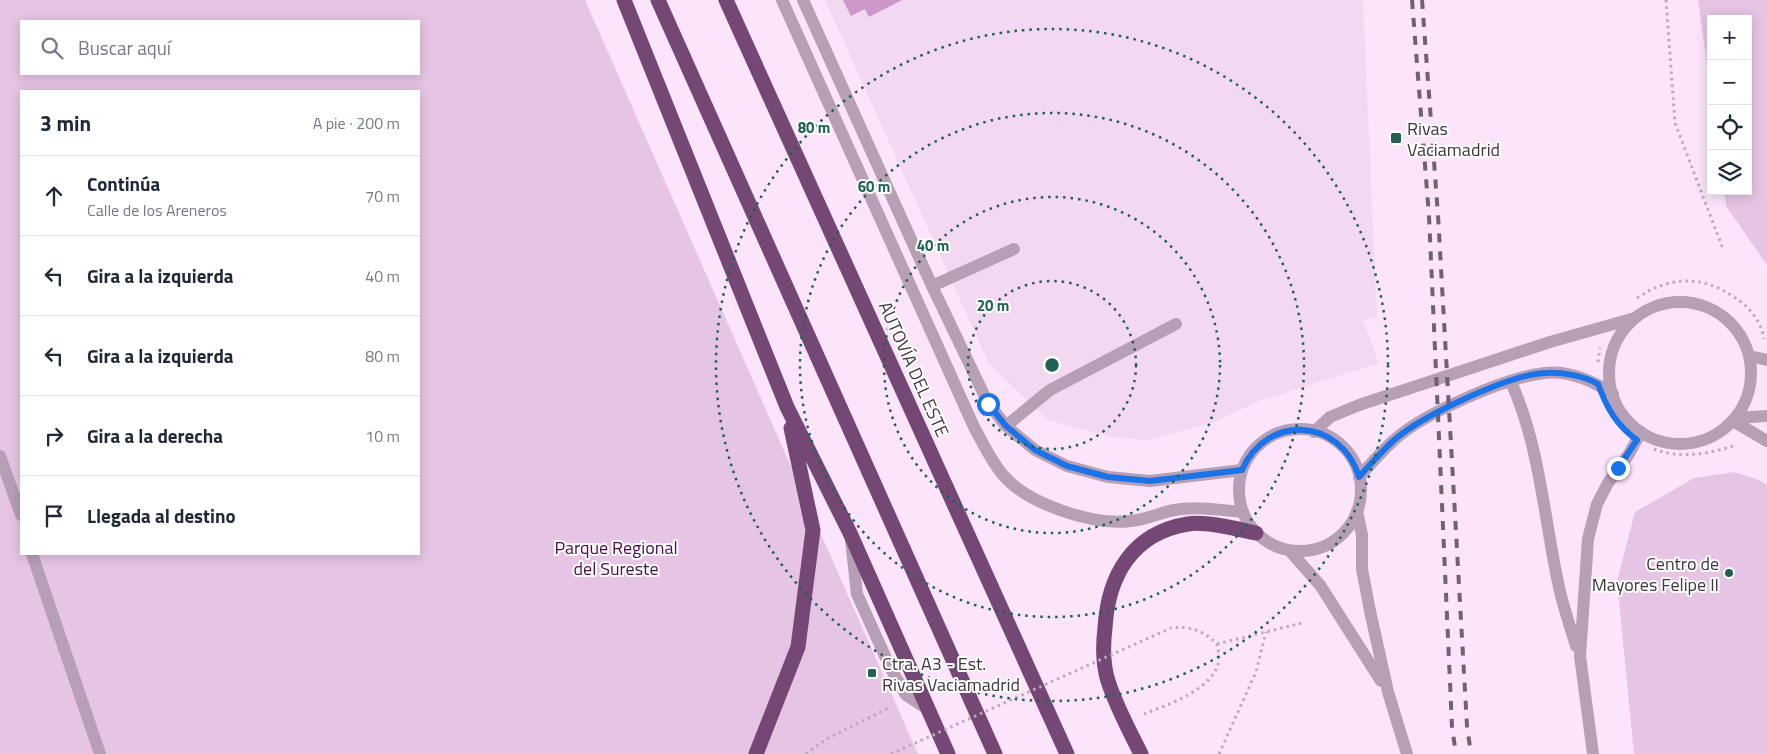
<!DOCTYPE html>
<html lang="es">
<meta charset="utf-8">
<style>
body{margin:0;font-family:"Titillium Web",sans-serif;background:#f6f6f7;color:#1f2937}
.controls{position:absolute;right:15px;top:15px;display:grid;overflow:hidden;border-radius:0px;box-shadow:0 2px 12px #0003}
.controls button{width:45px;height:45px;display:grid;place-items:center;padding:0;border:0;border-bottom:1px solid #e0e1e3;background:#fff;color:#1f2937;font:25px sans-serif}
.stop{position:absolute;width:15px;height:15px;margin:-11px;border:4px solid #1a73e8;border-radius:50%;background:#fff}
.stop.end{background:#1a73e8;border-color:#fff;box-shadow:0 1px 5px #0008}
.list{margin:0;padding:0;list-style:none}
h2{display:flex;justify-content:space-between;align-items:center;height:65px;margin:0;padding:0 20px;font-size:21px}
h2 small{font-size:16px;font-weight:400;color:#747a83}
.list li{display:grid;grid-template-columns:32px 1fr auto;gap:15px;align-items:center;box-sizing:border-box;height:80px;padding:0 20px;border-top:1px solid #e0e1e3}
.list b{display:block;font-size:19px;white-space:nowrap}
.list p{margin:0;font-size:16px;white-space:nowrap;color:#747a83}
.list em{font-size:16px;font-style:normal;color:#747a83}
.icon{flex:none;width:28px;height:28px;fill:none;stroke:currentColor;stroke-width:2;stroke-linecap:round;stroke-linejoin:round}
.map{position:relative;flex:none;width:1767px;height:754px;overflow:hidden}
.search{position:absolute;background:#fff;box-shadow:0 2px 12px #0003;left:20px;top:20px;width:400px;height:55px;display:flex;align-items:center;gap:12px;box-sizing:border-box;padding:0 18px;border-radius:0px;color:#747a83;font-size:19px}
.panel{position:absolute;background:#fff;box-shadow:0 2px 12px #0003;left:20px;top:90px;width:400px;height:465px;border-radius:0px}
.map>svg:first-child{display:block}
.built{fill:#f3d8f2}
.green{fill:#e6c5e4;fill-rule:evenodd}
.water{fill:#cc98ca}
.lines{fill:none;stroke-linecap:round;stroke-linejoin:round}
.path{stroke:#bca9ba;stroke-width:3;stroke-dasharray:2.5 4;stroke-linecap:butt}
.service{stroke:#b79fb5;stroke-width:12}
.minor{stroke:#b79fb5;stroke-width:12}
.tertiary{stroke:#b79fb5;stroke-width:12}
.motorway{stroke:#754774;stroke-width:15}
.rail{stroke:#6f636f;stroke-width:4;stroke-dasharray:9 9;stroke-linecap:butt}
.path-bridge{stroke:#bca9ba;stroke-width:3;stroke-dasharray:2.5 4;stroke-linecap:butt}
.route{stroke:#1a73e8;stroke-width:6}
.ring{fill:none;stroke:#1f6252;stroke-width:2.5;stroke-dasharray:2.5 5}
.poi-dot{fill:#1f6252;stroke:#fff;stroke-width:2}
.labels{text-anchor:middle;dominant-baseline:central;stroke-width:4;stroke-linejoin:round;paint-order:stroke}
.poi-label{font-size:18px;fill:#3f363f;stroke:#fff;text-anchor:start}
.street-label{font-size:18px;fill:#3f363f;stroke:#fff}
.park-label{font-size:18px;fill:#4a0c4b;stroke:#fff}
.centre{fill:#1f6252;stroke:#fff;stroke-width:2.5}
.ring-label{font-size:15px;text-anchor:middle;font-weight:bold;fill:#1f6252;stroke:#fff;stroke-width:4;stroke-linejoin:round;paint-order:stroke}
</style>
<div class="map">
<svg width="1767" height="754" viewBox="0 0 1767 754">
<rect width="100%" height="100%" fill="#fce5fa"/>
<!-- built -->
<path class="built" d="M825,0h538l14,317 -14,3 16,43 -117,37 -48,22 -65,18 -34,-2 -67,-18 -59,-56z"/>
<!-- green -->
<path class="green" d="M0,0h585l333,754h-918zM21,21h398v53h-398zM21,91h398v463h-398z
M1698,0h69v265l-41,-59 -2,-15h24v-172h-37v73z
M1734,472l25,8 8,5v269h-133l-17,-173 18,-69 59,-34z"/>
<!-- water -->
<path class="water" d="M843,0h59l-33,17 -4,-8 -14,7z"/>
<g class="lines">
<!-- path -->
<path class="path" d="M1666,0l9,123 48,126
M1637,298c33,-22 65,-23 97,-1 16,10 27,24 30,42
M1598,362l2,-14
M1610,413l10,13
M1654,449c25,10 54,5 79,-3
M1217,644l85,-21
M1144,714c23,-9 72,-25 75,-55 0,-5 -1,-10 -2,-15 -14,-14 -27,-18 -46,-16
M806,754l19,-14 65,-33
M1219,754l37,-82 10,-40"/>
<!-- service -->
<path class="service" d="M932,286l82,-37
M1006,426l44,-36 126,-66
M851,540l6,54 33,73 16,28 23,15"/>
<!-- minor -->
<path class="minor" d="M782,0l192,427c9,16 18,36 30,49 24,28 90,50 126,45 15,-1 29,-8 44,-11 23,-4 46,0 69,2
M803,0l129,286 56,117 18,23 29,24 32,16 41,11 42,4 92,-11
M1511,382c29,64 33,137 48,205 4,19 11,39 17,59
M1733,421l34,20
M0,456l21,59
M32,554l68,200
M1593,754l-13,-98 8,-117 9,-35 11,-21 21,-29 12,-22"/>
<!-- tertiary -->
<path class="tertiary" d="M1609 373a71 71 0 1 1 142 0a71 71 0 1 1-142 0Z
M1749,356l18,4
M1736,418l31,-2
M1239 490a61 61 0 1 1 122 0a61 61 0 1 1-122 0Z
M1314,432l16,-15 29,-12 191,-63 85,-24
M1359,477c11,-12 22,-25 34,-36 29,-27 113,-64 152,-68 25,-3 48,8 68,21
M1357,511l5,24v34l8,42 18,81 19,62
M1289,550l31,35 61,96"/>
<!-- motorway -->
<path class="motorway" d="M624,0l163,407 63,126 98,221
M658,0l337,754
M726,0l341,754
M756,754l42,-107 15,-117 -22,-102
M1141,754c-12,-24 -25,-48 -33,-73 -5,-16 -5,-37 -3,-53 3,-52 27,-95 83,-104 18,-3 49,5 68,9"/>
<!-- rail -->
<path class="rail" d="M1412,0l17,216 23,511 4,27
M1422,0l16,215 29,511 4,28"/>
<!-- path-bridge -->
<path class="path-bridge" d="M891,754l280,-126"/>
</g>
<g class="lines">
<!-- route -->
<path class="route" d="M988,404l18,22 29,24 32,16 41,11 42,4 92,-11c25,-57 99,-52 117,7 11,-12 22,-25 34,-36 28,-25 117,-67 153,-68 17,-1 38,3 52,11 9,24 18,41 39,56l-19,28"/>
</g>
<!-- distance rings -->
<g class="ring">
<circle cx="1052" cy="365" r="84"/>
<circle cx="1052" cy="365" r="168"/>
<circle cx="1052" cy="365" r="252"/>
<circle cx="1052" cy="365" r="336"/>
</g>
<!-- markers -->
<g class="poi-dot">
<rect x="1390" y="132" width="12" height="12" rx="2.5"/>
<circle cx="1729" cy="573" r="5"/>
<rect x="867" y="668" width="10" height="10" rx="2.5"/>
</g>
<g class="labels">
<!-- poi labels -->
<g class="poi-label">
<text x="1407" y="128">Rivas<tspan x="1407" dy="21">Vaciamadrid</tspan></text>
<text x="1719" y="563" text-anchor="end">Centro de<tspan x="1719" dy="21">Mayores Felipe II</tspan></text>
<text x="882" y="663">Ctra. A3 - Est.<tspan x="882" dy="21">Rivas Vaciamadrid</tspan></text>
</g>
<!-- street labels -->
<g class="street-label">
<text transform="translate(914 369) rotate(66)">AUTOVÍA DEL ESTE</text>
</g>
<!-- park labels -->
<g class="park-label">
<text x="616" y="547">Parque Regional<tspan x="616" dy="21">del Sureste</tspan></text>
</g>
</g>
<circle cx="1052" cy="365" r="8" class="centre"/>
<g class="ring-label">
<text x="814" y="133">80 m</text>
<text x="874" y="192">60 m</text>
<text x="933" y="251">40 m</text>
<text x="993" y="311">20 m</text>
</g>
</svg>
<div class="controls">
<button>+</button>
<button>−</button>
<button><svg class="icon" aria-label="locate" viewBox="0 0 24 24"><circle cx="12" cy="12" r="6"/><path d="M12 2v4M12 18v4M2 12h4M18 12h4"/></svg></button>
<button><svg class="icon" aria-label="layers" viewBox="0 0 24 24"><path d="M12 4l9 5-9 5-9-5zM3 14l9 5 9-5"/></svg></button>
</div>
<div class="stop" style="left:988px;top:404px"></div>
<div class="stop end" style="left:1618px;top:468px"></div>
<div class="search"><svg class="icon" aria-label="search" viewBox="0 0 24 24"><circle cx="10" cy="10" r="6"/><path d="M15 15l6 6"/></svg>Buscar aquí</div>
<section class="panel">
<h2>3 min<small>A pie · 200 m</small></h2>
<ul class="list">
<li><svg class="icon" aria-label="ahead" viewBox="0 0 24 24"><path d="M12 20V5M6 11l6-6 6 6"/></svg><div><b>Continúa</b><p>Calle de los Areneros</p></div><em>70 m</em></li>
<li><svg class="icon" aria-label="left" viewBox="0 0 24 24"><path d="M17 20v-9H6M10 6l-5 5 5 5"/></svg><div><b>Gira a la izquierda</b></div><em>40 m</em></li>
<li><svg class="icon" aria-label="left" viewBox="0 0 24 24"><path d="M17 20v-9H6M10 6l-5 5 5 5"/></svg><div><b>Gira a la izquierda</b></div><em>80 m</em></li>
<li><svg class="icon" aria-label="right" viewBox="0 0 24 24"><path d="M7 20v-9h11M14 6l5 5-5 5"/></svg><div><b>Gira a la derecha</b></div><em>10 m</em></li>
<li><svg class="icon" aria-label="arrive" viewBox="0 0 24 24"><path d="M6 21V4h12l-3 4 3 4H6"/></svg><div><b>Llegada al destino</b></div></li>
</ul>
</section>
</div>
